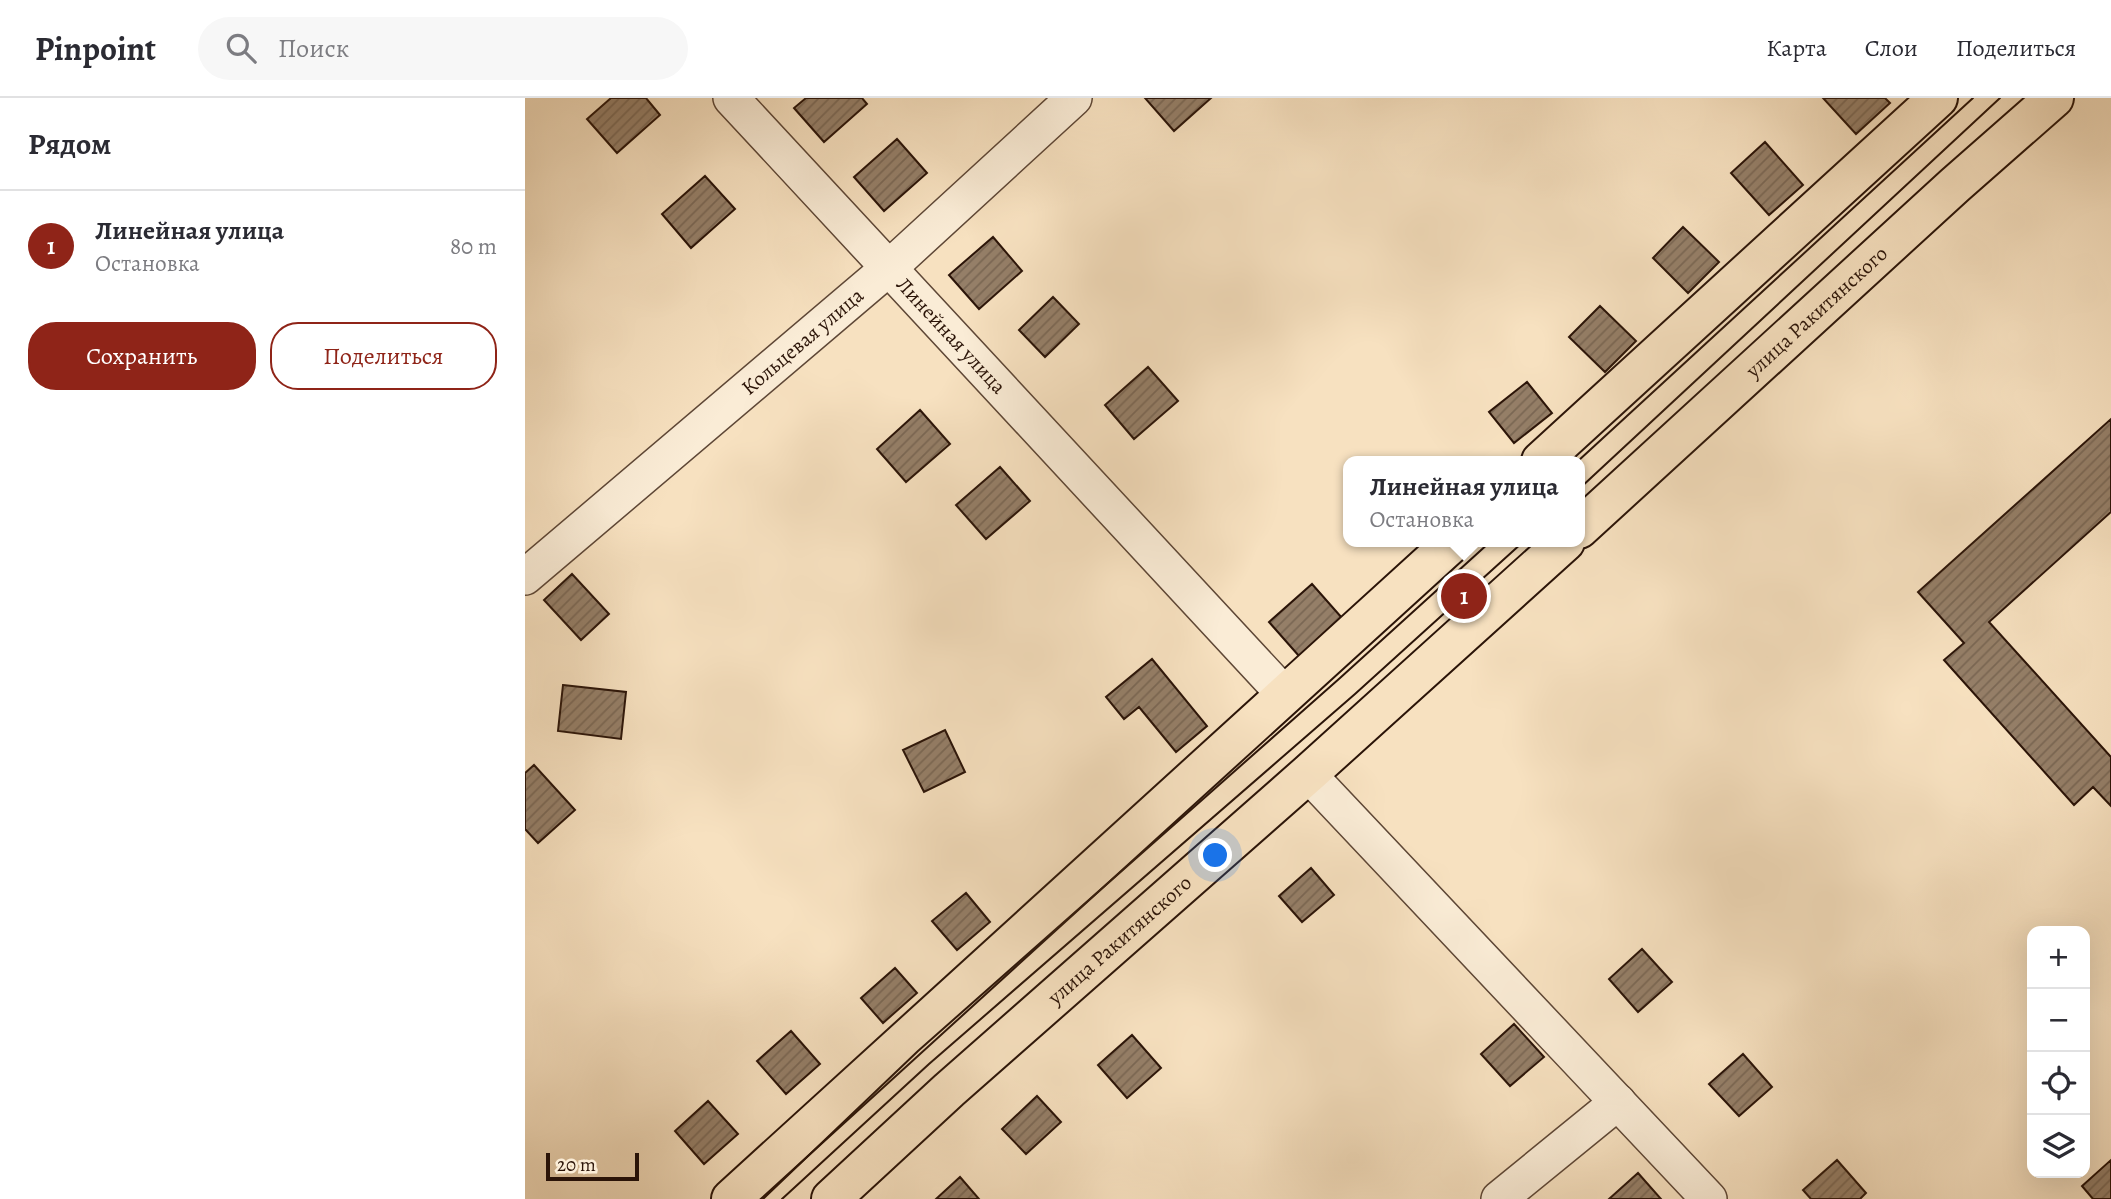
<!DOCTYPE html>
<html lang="ru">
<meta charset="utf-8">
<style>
body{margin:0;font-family:Alegreya,serif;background:#f7f7f7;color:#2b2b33}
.controls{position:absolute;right:21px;bottom:21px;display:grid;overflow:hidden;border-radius:14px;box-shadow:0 7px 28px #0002}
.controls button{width:63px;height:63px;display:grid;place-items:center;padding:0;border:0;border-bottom:2px solid #e1e1e2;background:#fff;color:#2b2b33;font:35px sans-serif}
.scale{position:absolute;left:21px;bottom:18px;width:93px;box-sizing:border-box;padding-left:7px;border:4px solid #2b1408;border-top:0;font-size:19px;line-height:24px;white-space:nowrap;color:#2b1408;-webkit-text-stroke:5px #faecd6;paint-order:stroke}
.you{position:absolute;left:691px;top:758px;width:24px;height:24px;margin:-18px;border:5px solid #fff;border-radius:50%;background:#1a73e8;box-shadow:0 0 0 10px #1a73e833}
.badge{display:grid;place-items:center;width:46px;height:46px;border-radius:50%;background:#8f2418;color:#fff;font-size:23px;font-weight:700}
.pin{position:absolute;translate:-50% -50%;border:4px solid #fff;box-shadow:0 2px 7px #0006}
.popup{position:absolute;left:818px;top:358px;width:242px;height:91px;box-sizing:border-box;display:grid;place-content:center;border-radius:14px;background:#fff;filter:drop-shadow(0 2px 5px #0005);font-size:23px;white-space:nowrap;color:#7c7c81}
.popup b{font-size:26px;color:#2b2b33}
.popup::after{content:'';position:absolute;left:50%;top:100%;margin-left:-14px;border:14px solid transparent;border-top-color:#fff}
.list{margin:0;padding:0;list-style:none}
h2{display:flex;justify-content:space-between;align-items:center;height:91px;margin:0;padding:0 28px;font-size:30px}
h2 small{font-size:23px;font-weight:400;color:#7c7c81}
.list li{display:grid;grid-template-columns:46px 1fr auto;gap:21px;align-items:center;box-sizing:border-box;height:112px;padding:0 28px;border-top:2px solid #e1e1e2}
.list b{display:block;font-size:26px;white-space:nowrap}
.list p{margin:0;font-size:23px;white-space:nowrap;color:#7c7c81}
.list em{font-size:23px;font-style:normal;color:#7c7c81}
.actions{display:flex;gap:14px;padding:21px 28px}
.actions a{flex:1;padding:16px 0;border:2px solid #8f2418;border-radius:28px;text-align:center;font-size:24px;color:#8f2418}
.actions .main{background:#8f2418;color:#fff}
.icon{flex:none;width:38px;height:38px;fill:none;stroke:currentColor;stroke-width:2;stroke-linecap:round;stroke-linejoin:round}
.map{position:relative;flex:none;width:1586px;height:1101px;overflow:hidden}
header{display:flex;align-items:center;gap:42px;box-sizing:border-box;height:98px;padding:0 35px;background:#fff;border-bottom:2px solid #e1e1e2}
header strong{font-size:33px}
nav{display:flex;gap:38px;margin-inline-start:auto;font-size:24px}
.search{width:490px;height:63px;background:#f7f7f7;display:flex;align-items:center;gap:18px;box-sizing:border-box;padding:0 24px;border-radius:38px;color:#7c7c81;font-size:26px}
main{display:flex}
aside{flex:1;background:#fff}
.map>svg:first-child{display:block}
.building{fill:url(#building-hatch);stroke:#2b1408;stroke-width:2}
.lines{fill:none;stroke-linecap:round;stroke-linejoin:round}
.minor-casing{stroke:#5e4736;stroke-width:38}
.major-casing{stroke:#2b1408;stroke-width:42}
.minor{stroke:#faecd6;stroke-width:35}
.major{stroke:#f7e1c0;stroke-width:38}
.tram{stroke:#2b1408;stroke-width:2}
.labels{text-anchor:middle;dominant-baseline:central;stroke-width:5;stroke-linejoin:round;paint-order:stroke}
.street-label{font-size:21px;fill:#2b1408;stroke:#faecd6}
</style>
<header>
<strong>Pinpoint</strong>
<div class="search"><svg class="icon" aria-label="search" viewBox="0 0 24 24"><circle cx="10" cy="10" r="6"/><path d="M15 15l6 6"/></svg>Поиск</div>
<nav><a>Карта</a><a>Слои</a><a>Поделиться</a></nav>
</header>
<main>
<aside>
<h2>Рядом<small></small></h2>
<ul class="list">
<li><span class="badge">1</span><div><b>Линейная улица</b><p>Остановка</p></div><em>80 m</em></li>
</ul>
<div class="actions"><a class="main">Сохранить</a><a>Поделиться</a></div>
</aside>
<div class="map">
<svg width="1586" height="1101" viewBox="0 0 1586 1101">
<defs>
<pattern id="building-hatch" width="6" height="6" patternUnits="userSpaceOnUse" patternTransform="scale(1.75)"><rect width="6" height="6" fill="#957f68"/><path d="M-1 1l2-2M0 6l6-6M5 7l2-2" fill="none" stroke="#7a6754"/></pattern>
</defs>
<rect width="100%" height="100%" fill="#f7e1c0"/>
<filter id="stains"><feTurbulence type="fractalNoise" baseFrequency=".00286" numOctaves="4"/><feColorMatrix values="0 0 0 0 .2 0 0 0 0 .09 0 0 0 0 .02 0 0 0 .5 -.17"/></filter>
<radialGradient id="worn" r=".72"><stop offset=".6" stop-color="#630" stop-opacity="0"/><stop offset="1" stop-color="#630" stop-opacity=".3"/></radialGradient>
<!-- building -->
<path class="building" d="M86,0h35l14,17 -43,38 -30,-34z
M281,0h56l5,6 -43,38 -30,-34z
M620,0h66l-37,33z
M1298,0h62l5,5 -34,31z
M372,41l30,34 -43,38 -30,-34z
M1240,44l38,43 -34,30 -38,-42z
M180,78l30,33 -44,39 -29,-34z
M1158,129l36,35 -31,31 -35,-35z
M468,139l29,34 -43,38 -30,-34z
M528,199l26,27 -34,33 -26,-27z
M1075,208l36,35 -31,31 -36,-35z
M623,269l30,34 -44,38 -29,-34z
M1002,284l25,31 -38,30 -25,-31z
M395,312l30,34 -44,38 -29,-33z
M1586,321v93l-122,110 122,135v49l-18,-19 -19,18 -130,-145 20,-17 -46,-51z
M475,369l30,34 -44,38 -30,-34z
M47,476l37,40 -28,26 -37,-40z
M787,486l30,34 -43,38 -30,-34z
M627,561l55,67 -31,26 -37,-45 -15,12 -18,-22z
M38,587l63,7 -5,47 -63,-8z
M420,632l20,42 -41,20 -21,-42z
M9,667l41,45 -37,33 -13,-14v-56z
M786,770l23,27 -32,27 -23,-26z
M441,795l24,29 -33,28 -25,-29z
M1117,851l30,33 -34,30 -29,-33z
M370,870l22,25 -34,30 -22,-25z
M989,926l30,33 -34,29 -29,-32z
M266,933l29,33 -34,30 -29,-33z
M607,937l29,33 -34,30 -29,-33z
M1218,956l29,33 -33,29 -30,-32z
M512,998l24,26 -35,32 -24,-25z
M183,1003l30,33 -34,30 -29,-33z
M1312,1062l29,33 -6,6h-49l-8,-9z
M1586,1062v39h-18l-11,-13z
M1113,1075l23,26h-52z
M435,1079l19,22h-43z"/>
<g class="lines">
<defs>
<g id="minor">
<path id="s1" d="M206,0l554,597"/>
<path id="s2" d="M0,479l365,-310 184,-169"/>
<path d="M783,676l401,425"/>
<path d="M974,1101l119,-97"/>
</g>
<g id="major">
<path d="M1016,363l397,-363"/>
<path id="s3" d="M1054,431l376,-344 99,-87"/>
<path d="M206,1101l722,-657"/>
<path id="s4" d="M306,1101l118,-109 359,-316 257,-232"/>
</g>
</defs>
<!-- minor casing -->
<use href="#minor" class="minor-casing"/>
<!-- major casing -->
<use href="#major" class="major-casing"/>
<!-- minor -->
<use href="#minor" class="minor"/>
<!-- major -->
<use href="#major" class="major"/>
<!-- tram -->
<path class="tram" d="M1053,363l395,-363
M1054,391l421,-391
M238,1101l155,-148 422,-373 150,-136
M257,1101l147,-135 426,-370 168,-152"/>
</g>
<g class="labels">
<!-- street labels -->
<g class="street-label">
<text stroke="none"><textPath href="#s3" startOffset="322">улица Ракитянского</textPath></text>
<text stroke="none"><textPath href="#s1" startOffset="324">Линейная улица</textPath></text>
<text stroke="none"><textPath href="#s2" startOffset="364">Кольцевая улица</textPath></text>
<text stroke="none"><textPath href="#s4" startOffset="388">улица Ракитянского</textPath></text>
</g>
</g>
<rect width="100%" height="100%" filter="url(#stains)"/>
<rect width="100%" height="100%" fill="url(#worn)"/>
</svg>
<div class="controls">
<button>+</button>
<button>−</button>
<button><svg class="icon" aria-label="locate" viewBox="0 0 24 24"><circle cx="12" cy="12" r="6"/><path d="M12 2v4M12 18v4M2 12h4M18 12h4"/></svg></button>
<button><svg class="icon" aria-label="layers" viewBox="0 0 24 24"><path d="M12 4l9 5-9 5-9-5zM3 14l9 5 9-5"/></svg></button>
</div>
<div class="scale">20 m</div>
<div class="you"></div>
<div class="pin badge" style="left:939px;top:498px">1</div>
<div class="popup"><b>Линейная улица</b>Остановка</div>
</div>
</main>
